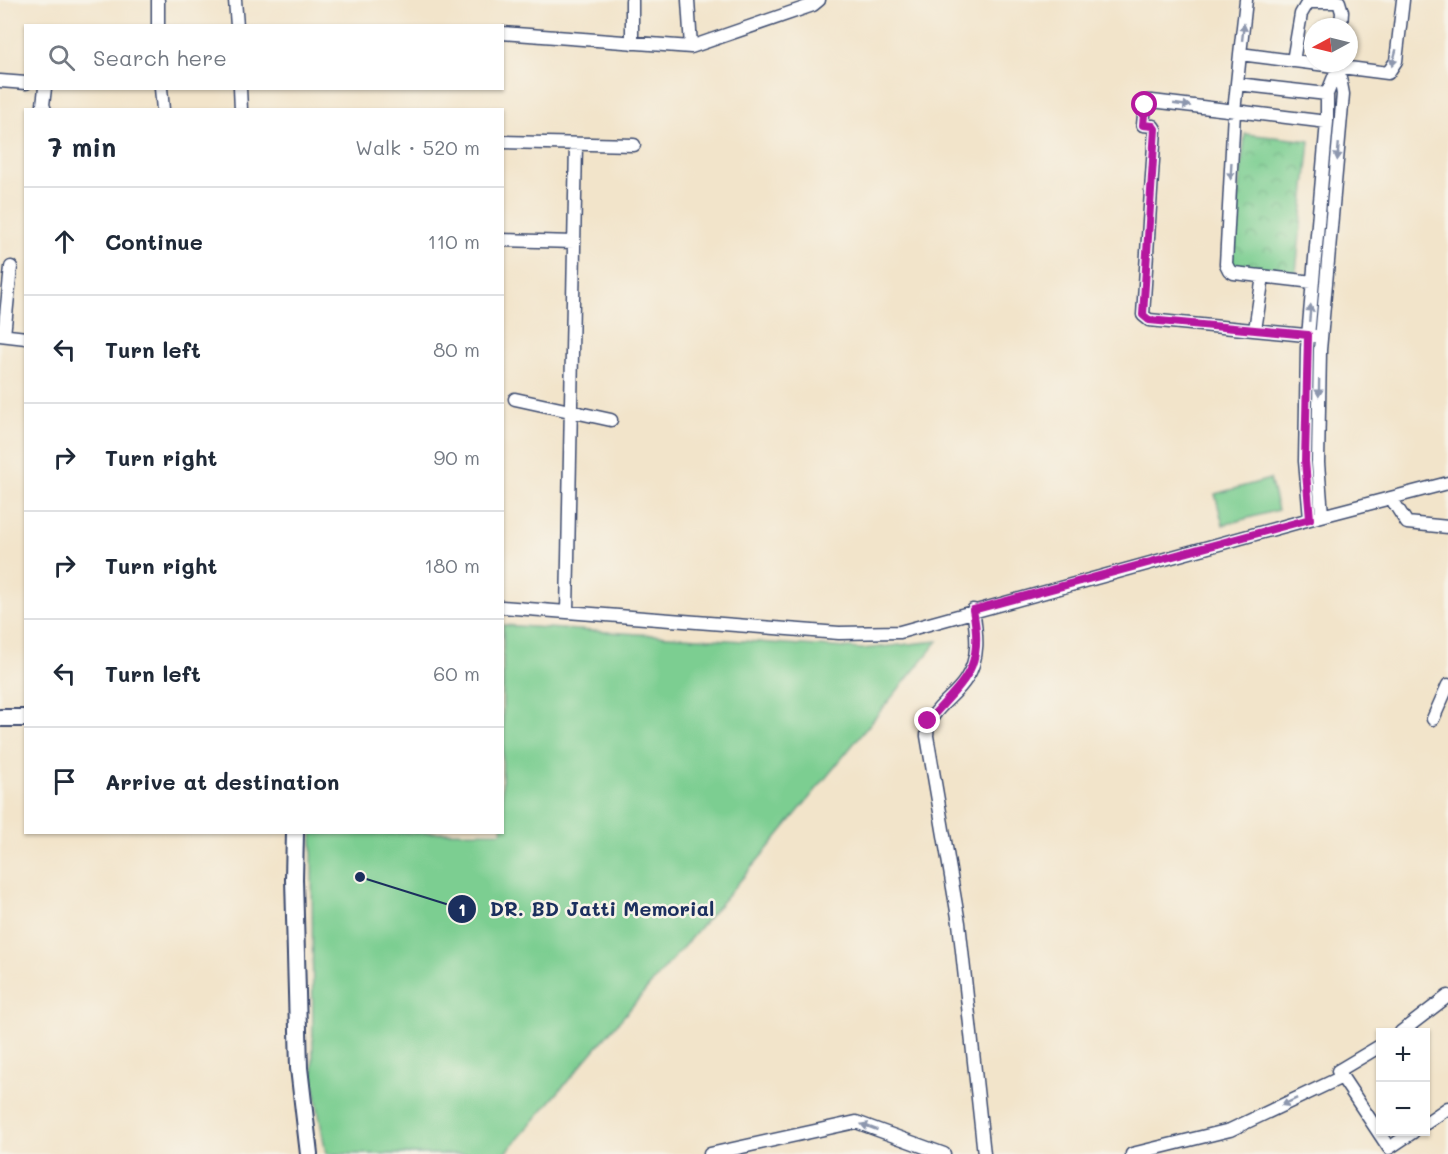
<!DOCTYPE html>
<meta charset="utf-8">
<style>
body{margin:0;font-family:Mali,sans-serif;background:#f2f2f3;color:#1f2937}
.controls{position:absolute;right:18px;bottom:18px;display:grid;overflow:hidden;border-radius:0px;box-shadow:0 2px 4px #0004}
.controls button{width:54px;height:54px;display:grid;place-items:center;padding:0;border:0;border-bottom:2px solid #e0e1e3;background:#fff;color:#1f2937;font:30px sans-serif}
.compass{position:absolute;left:1304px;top:18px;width:54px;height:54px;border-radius:50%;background:#fff;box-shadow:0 2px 4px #0004;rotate:263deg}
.stop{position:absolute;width:18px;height:18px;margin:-14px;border:4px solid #b5179e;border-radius:50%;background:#fff}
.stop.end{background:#b5179e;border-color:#fff;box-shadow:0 2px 6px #0008}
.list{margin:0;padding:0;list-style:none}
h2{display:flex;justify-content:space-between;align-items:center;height:78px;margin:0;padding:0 24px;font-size:26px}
h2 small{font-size:20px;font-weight:400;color:#747a83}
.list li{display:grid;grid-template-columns:39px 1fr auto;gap:18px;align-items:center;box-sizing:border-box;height:108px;padding:0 24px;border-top:2px solid #e0e1e3}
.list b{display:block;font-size:22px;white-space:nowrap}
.list em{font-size:20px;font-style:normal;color:#747a83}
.icon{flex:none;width:33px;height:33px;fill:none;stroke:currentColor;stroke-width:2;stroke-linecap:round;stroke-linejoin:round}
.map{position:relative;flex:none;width:1448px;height:1154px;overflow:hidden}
.search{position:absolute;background:#fff;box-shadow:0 2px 4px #0004;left:24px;top:24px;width:480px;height:66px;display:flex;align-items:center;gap:15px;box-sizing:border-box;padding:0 21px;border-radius:0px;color:#747a83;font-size:22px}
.panel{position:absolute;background:#fff;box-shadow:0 2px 4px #0004;left:24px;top:108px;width:480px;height:726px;border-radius:0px}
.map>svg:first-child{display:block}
.grass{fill:#7bce91;stroke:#4b7e78;stroke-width:1.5}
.park{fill:url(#park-crowns);stroke:#4b7e78;stroke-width:1.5}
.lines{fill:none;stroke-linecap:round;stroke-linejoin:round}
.minor-casing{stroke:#3b4a6e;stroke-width:15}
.tertiary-casing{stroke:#3b4a6e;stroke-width:20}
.minor{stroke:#fff;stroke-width:12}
.tertiary{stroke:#fff;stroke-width:16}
.oneway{fill:#8d97ae}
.route{stroke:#b5179e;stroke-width:8}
.leader{fill:none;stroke:#1b2f5e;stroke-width:2}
.callout-dot{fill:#1b2f5e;stroke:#f7f3e8;stroke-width:2}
.mark-label{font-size:18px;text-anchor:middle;font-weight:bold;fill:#fff}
.callout-label{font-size:20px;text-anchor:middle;font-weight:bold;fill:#1b2f5e;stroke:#f7f3e8;stroke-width:5;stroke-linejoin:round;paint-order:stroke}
</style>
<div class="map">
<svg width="1448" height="1154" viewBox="0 0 1448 1154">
<defs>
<pattern id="park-crowns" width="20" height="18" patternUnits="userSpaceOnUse" patternTransform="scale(1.5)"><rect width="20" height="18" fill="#7bce91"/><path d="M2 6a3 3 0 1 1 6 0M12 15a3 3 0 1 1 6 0" fill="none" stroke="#64a87a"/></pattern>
</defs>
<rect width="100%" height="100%" fill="#f7f3e8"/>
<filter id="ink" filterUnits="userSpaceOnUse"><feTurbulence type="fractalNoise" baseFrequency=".0167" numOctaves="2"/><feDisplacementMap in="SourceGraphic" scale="12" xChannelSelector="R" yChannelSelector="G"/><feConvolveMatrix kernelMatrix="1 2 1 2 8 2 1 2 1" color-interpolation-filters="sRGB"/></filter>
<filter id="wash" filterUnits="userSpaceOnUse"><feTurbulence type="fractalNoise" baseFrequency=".008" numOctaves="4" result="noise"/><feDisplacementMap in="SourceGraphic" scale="24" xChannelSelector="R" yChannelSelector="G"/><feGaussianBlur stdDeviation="1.35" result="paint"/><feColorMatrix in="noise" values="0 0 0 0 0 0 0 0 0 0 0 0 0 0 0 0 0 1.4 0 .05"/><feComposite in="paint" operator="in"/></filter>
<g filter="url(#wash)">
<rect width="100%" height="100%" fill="#f2e4ca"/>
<!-- grass -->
<path class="grass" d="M1270,479l8,31 -55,15 -8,-31z
M503,625l359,24 76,-8 -174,212 -259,301h-179l-13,-74 -1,-247 190,-1z"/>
<!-- park -->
<path class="park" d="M1245,134l65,7 -14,131 -66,-7z"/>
</g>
<g filter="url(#ink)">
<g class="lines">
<defs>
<path id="minor" d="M158,0v26
M235,0l2,26
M688,0l3,47
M1246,0l-6,54 148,19 8,-12 7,-61
M502,33l189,14 122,-42 6,-5
M632,43v-43
M1240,54l-6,58 -8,152 3,6 5,3 79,9
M1293,61l8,-47 7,-12h31l3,10 -1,15
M0,81l26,2
M1237,84l90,10
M45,88l-2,17 2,5
M161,88l2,22
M240,88l1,22
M502,142l132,3
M502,240l72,2
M1255,330l8,-54
M0,335l26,3
M4,335l7,-68
M1316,336l-167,-16 -6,-5 12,-186 -2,-3 -10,-1 2,-20 3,-4h4l175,21
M515,399l96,21
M1391,498l16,25 41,4
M1310,519l-5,-58 2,-113 20,-226v-28l11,-27 5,27 -23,256 -2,113 4,52
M502,607l337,26 61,-1 410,-113 138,-36
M973,610c4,24 7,48 -7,69 -12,20 -39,31 -39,57l32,187 25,231
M567,612l9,-468
M1433,719l15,-34
M1401,1032l47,-36
M1380,1046l-42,25 51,77 24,-16
M1426,1123l22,-15
M710,1154l146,-32 88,32
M1132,1154l98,-24 112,-53"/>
<path id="tertiary" d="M0,718h26
M295,832l-1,47 5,189 10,86"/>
</defs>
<!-- minor casing -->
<use href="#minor" class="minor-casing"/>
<!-- tertiary casing -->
<use href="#tertiary" class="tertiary-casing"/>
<!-- minor -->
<use href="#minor" class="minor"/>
<!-- tertiary -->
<use href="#tertiary" class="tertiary"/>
</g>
<!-- one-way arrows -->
<defs><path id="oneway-solid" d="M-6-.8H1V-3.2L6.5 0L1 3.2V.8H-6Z" transform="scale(1.5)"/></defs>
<g class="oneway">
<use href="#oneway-solid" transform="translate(1243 32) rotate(-84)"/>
<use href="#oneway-solid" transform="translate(1394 58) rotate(105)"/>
<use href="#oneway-solid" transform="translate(1182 105) rotate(8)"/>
<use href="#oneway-solid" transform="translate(1338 152) rotate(95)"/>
<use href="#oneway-solid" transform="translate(1231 171) rotate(93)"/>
<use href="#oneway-solid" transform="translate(1310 313) rotate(-85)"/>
<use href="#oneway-solid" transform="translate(1319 388) rotate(91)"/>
<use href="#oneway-solid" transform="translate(1289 1102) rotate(155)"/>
<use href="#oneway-solid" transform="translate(869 1127) rotate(-160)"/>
</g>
</g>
<g class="lines" filter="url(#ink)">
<!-- route -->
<path class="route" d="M928,721c36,-41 57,-52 45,-111l337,-91 -5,-58 3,-126 -159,-15 -6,-5 12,-186 -2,-3 -10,-1 2,-20"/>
</g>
<!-- callouts -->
<path class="leader" d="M360 877L462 909"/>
<g class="callout-dot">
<circle cx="360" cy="877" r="6"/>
<circle cx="462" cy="909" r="15"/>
</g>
<g class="mark-label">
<text x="462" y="916">1</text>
</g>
<g class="callout-label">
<text x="602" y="916">DR. BD Jatti Memorial</text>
</g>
</svg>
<div class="controls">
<button>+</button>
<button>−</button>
</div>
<svg class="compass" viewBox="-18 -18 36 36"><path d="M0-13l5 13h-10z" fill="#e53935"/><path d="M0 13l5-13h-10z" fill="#747a83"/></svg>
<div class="stop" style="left:1145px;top:105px"></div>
<div class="stop end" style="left:928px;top:721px"></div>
<div class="search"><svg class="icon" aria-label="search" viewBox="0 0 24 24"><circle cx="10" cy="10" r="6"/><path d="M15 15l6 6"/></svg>Search here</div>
<section class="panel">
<h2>7 min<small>Walk · 520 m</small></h2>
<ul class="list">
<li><svg class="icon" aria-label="ahead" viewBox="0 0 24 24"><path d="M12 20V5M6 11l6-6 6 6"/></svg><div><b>Continue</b></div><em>110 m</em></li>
<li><svg class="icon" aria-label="left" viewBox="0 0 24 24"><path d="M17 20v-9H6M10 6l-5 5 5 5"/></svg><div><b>Turn left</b></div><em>80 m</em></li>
<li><svg class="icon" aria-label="right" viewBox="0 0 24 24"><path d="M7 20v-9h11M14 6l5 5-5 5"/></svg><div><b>Turn right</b></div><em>90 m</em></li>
<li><svg class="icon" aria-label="right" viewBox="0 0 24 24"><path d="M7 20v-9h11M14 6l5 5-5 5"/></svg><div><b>Turn right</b></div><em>180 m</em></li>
<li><svg class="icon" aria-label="left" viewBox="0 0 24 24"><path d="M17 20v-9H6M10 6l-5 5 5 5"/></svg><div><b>Turn left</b></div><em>60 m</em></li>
<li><svg class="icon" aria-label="arrive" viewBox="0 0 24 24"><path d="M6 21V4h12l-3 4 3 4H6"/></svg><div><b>Arrive at destination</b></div></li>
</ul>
</section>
</div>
